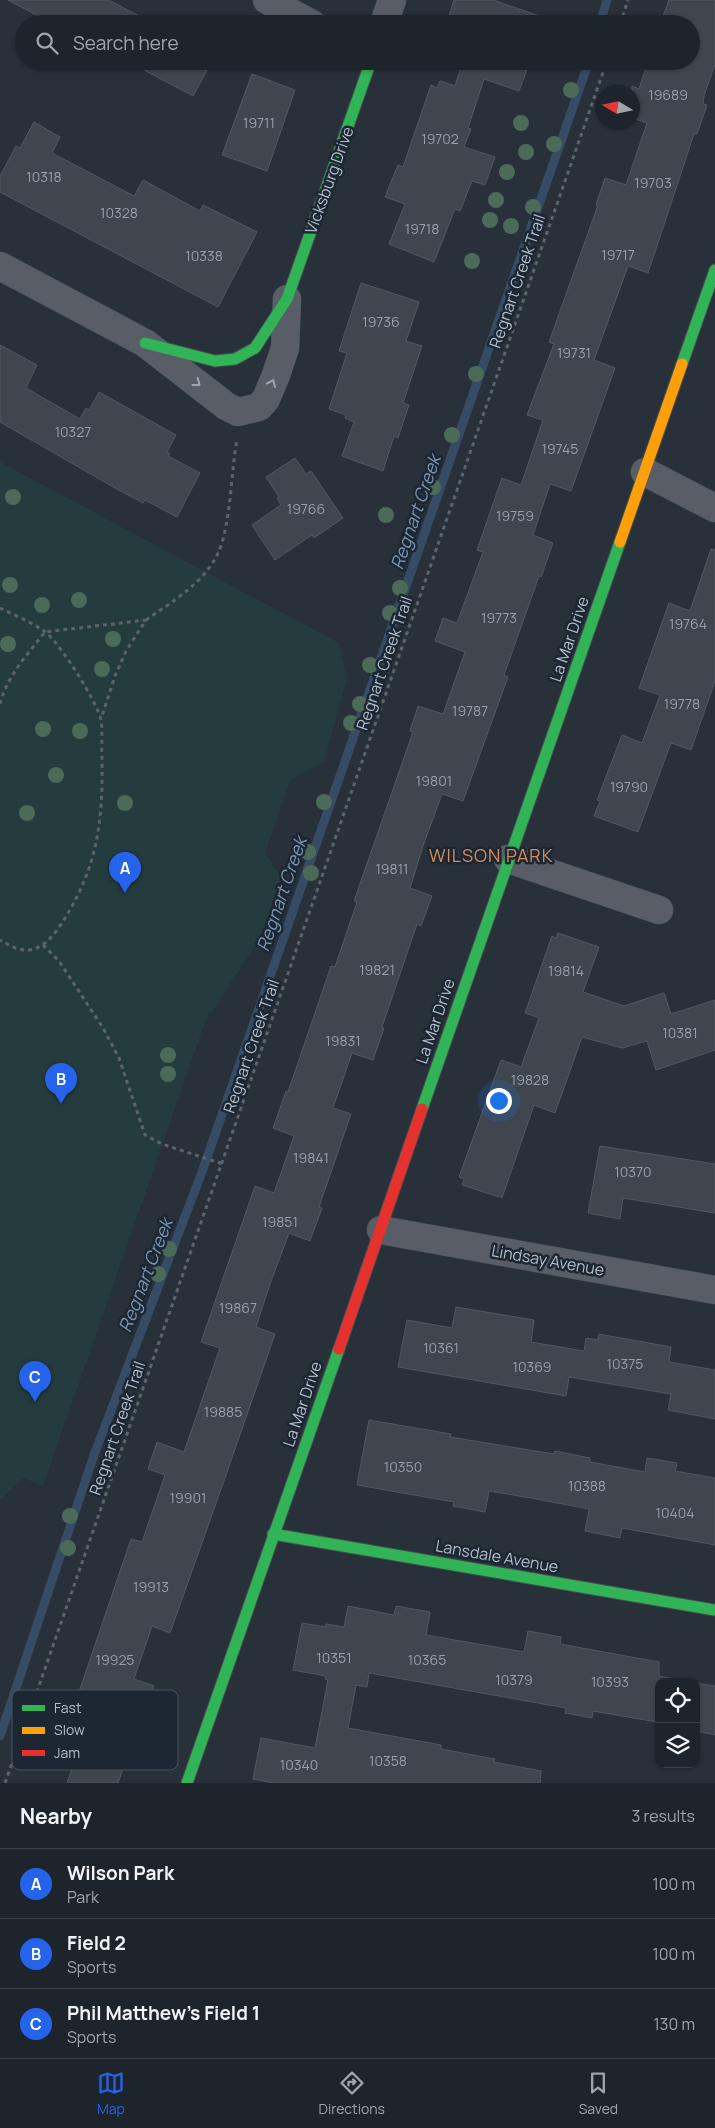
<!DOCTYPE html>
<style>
body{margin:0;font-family:Manrope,sans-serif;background:#262c33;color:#f1f3f6}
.controls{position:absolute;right:15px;bottom:15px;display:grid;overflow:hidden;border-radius:10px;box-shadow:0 1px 4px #0004}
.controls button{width:45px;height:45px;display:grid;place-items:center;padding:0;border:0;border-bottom:1px solid #3c4147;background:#1e242b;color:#f1f3f6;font:25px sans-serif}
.compass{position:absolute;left:595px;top:85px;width:45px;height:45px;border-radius:50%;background:#1e242b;box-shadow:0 1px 4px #0004;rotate:280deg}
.you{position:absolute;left:498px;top:1100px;width:18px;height:18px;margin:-12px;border:4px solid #fff;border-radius:50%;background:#1a73e8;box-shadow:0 0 0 8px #1a73e833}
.badge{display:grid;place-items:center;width:32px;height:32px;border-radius:50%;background:#2563eb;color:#fff;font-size:16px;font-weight:700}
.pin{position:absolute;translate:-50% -41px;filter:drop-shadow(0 1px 2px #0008)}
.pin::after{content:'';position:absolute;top:26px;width:18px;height:15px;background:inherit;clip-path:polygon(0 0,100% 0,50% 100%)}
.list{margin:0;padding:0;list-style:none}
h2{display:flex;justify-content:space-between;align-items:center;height:65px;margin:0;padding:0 20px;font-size:21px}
h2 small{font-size:16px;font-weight:400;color:#a1a4a9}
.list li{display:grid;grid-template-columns:32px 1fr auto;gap:15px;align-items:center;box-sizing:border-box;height:70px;padding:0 20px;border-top:1px solid #3c4147}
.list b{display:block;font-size:19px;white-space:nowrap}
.list p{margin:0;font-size:16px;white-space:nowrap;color:#a1a4a9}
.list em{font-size:16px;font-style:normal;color:#a1a4a9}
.icon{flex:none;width:28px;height:28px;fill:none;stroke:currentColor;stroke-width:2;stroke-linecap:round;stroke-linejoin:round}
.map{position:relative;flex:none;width:715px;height:1783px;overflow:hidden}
.search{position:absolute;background:#1e242b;box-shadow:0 1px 4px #0004;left:15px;right:15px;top:15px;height:55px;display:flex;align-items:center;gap:12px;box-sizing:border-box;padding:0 18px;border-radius:28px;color:#a1a4a9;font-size:19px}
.sheet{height:275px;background:#1e242b}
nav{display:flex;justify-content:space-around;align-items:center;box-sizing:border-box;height:70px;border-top:1px solid #3c4147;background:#1e242b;font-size:14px;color:#a1a4a9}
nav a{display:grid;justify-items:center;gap:2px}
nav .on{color:#2563eb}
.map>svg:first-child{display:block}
.green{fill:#253c3e}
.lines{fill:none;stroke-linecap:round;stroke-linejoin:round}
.stream{stroke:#364c65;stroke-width:9}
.building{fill:#40464e;stroke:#505860}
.street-casing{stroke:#474c53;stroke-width:29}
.fast-casing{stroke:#474c53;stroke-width:13}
.slow-casing{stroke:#474c53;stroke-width:13}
.jam-casing{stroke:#474c53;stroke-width:13}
.path{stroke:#5c6369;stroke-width:3;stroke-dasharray:4 4;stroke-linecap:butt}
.street{stroke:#595e66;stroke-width:28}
.fast{stroke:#30b455;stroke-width:11}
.slow{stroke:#ff9f0a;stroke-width:11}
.jam{stroke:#e5322d;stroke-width:11}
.tree{fill:#4b6b58}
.oneway{stroke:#9ca5b1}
.labels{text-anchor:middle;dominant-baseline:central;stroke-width:5;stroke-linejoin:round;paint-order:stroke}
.number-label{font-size:14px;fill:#969fab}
.street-label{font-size:16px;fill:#b2bdca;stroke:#1c2733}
.water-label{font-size:18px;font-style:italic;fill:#7895b2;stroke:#1c2733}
.neighbourhood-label{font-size:18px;letter-spacing:1px;fill:#da8b5d;stroke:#1c2733}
.key{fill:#1c2733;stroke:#495460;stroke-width:1}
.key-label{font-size:14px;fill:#b2bdca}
</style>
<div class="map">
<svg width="715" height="1783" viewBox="0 0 715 1783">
<rect width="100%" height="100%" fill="#283039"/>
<!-- green -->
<path class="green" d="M0,462l339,181 8,35 -23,84 -33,17 -26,74 16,23 -19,58 -51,80 -2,-3 -166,475 -20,-8 -23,22z"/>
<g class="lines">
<!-- stream -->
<path class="stream" d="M600,24l7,-24
M0,1736l94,-281 108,-283 387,-1111"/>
</g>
<!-- building -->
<path class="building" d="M8,0h101l45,24h-101z
M454,0h39l58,20 -1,4h-90l-12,-5z
M669,0h46v64l-11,32 -1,8 4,1 -10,29h-3l-46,139 -20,-7 -34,94 21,8 -44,123 -21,-7 -17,51 20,8 -12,34 -2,-1 -35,99 4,2 -45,124 -21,-7 -19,52 -13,42 22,8 -11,30 -4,-2 -35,103 2,1 -11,32 -21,-7 -19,55 18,6 -32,93 3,1 -12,33 -21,-8 -20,54 -13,40 19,7 -50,144 -55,155 -18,-7 -18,53 20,7 -11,32h-2l-23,65h-51l29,-82 -18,-6 53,-156 11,3 23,-67 -17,-6 9,-27 27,10 36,-104 -19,-6 54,-156 19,7 20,-57 -21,-8 13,-37 2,1 43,-126 4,1 22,-65 -3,-1 59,-169 -3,-1 8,-25 25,8 22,-62 -30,-11 8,-23 14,5 26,-71 -6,-2 25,-72 19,7 22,-65 -16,-5 27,-71 -5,-2 49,-137h-2l9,-27 21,7 21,-62 -15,-5v-32l7,3 9,-28h43v-37h-31z
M127,61h87l-1,3 -2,-1 -18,33z
M463,61h48l17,6 -9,24 -35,-12 -16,49 3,1 -7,18 31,10 -10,28 -13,-4 -12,30 -5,-2 -21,53 -45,-18 16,-40 -20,-7 13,-32 5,2 28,-82 6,3 3,-7 15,5z
M252,74l43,16 -28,81 -45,-16z
M34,122l26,15 -8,16 82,43 9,-16 57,31 3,-6 54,27 -39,75 -218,-115v-16l16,-30 4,2z
M361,283l58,19 -13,39 16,5 -19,57 6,2 -11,33 -4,-2 -11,35 -41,-15 12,-34 -9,-4 1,-3 -17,-6 18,-56 -8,-2z
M0,345l37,20 -11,23 54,31 6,-11 3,2 10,-18 77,43 -9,17 3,2 -2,2 32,17 -23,44 -32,-17 -2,3 -28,-15 -115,-66z
M295,458l11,16 5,-3 32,47 -29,20 -2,-3 -37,25 -23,-35 29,-20 -4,-7 2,-1 -13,-20z
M711,549l4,1v131l-24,69 -20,-7 -33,89 -44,-16 6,-15 -3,-1 25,-65 20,8 18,-48 -21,-7 30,-85 21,8z
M558,933l41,14 -16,45 41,14 40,-13 7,21 44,-14v50l-59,20 -9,-29 -25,7 -40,-11 -27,76 -21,-8 -32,93 -40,-13 2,-6 -5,-2 42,-117 20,7 18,-49 -14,-5 27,-77 4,2z
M600,1146l115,18v49l-92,-15 -3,21 -32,-6z
M456,1307l78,13 -3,22 53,9 2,-13 12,2 1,-6 72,13 -2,15 46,8v49l-47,-9 3,-16 -102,-17 -3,19 -168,-29 9,-47 45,8z
M369,1420l82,14 -1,3 104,17 1,-3 35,7v4l55,10 2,-14 30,5 -2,8 40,7v67l-93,-17 -2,10 -35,-7 4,-22 -58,-11 -42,-7 -4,21 -32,-6 1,-4 -97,-17z
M348,1606l46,9 2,-9 34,6 -4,23 98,17 4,-21 33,6 -1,7 99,18v14l32,6h-32v42h-3l1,-2 -64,-11 -1,7 -27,-5 1,-5 -197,-35 -2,14 -11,-2 -8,43 93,17v4l54,10 -1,3 47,9 -1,12h-266l-21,-4 8,-41 54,10 13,-68 -3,-1 1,-3 -33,-6 9,-47 24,4v-3l18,3z
M696,1683l19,3v49l-19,-4z"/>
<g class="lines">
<defs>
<path id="street" d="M267,0l45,24
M384,24l8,-24
M0,266l145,77 81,63 12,6 21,-5 7,-8 10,-24 9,-27 2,-49
M645,472l70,36
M508,859l151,51
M381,1230l334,60"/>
<path id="fast" d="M145,343l70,18 20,-2 20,-11 32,-49 84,-238
M682,364l33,-94
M422,1109l198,-567
M273,1534l442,76
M187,1783l152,-434"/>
<path id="slow" d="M620,542l62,-178"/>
<path id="jam" d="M339,1349l83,-240"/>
</defs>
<!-- street casing -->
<use href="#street" class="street-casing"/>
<!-- fast casing -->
<use href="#fast" class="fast-casing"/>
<!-- slow casing -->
<use href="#slow" class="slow-casing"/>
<!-- jam casing -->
<use href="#jam" class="jam-casing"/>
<!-- path -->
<path class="path" d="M620,24l8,-24
M0,608c14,7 31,14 44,23 14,9 54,72 57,89 2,12 0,26 1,38 1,62 -4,107 -37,160 -9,14 -19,30 -36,32 -11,1 -20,-5 -29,-10
M146,620c26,-18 59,-38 72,-67 13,-28 13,-82 19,-114
M0,704c7,-28 27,-49 45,-72l101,-12 -20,31 -11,25 -14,43
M43,945l16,16 44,67 16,30 26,77 17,9 61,20
M5,1783l602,-1722"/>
<!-- street -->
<use href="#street" class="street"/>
<!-- fast -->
<use href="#fast" class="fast"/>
<!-- slow -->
<use href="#slow" class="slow"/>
<!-- jam -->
<use href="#jam" class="jam"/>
</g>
<!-- trees -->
<g class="tree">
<circle cx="571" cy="90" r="8"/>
<circle cx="521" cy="123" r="8"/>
<circle cx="554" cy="144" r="8"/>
<circle cx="526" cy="152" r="8"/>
<circle cx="507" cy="172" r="8"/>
<circle cx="496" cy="200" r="8"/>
<circle cx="533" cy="207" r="8"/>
<circle cx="490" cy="220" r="8"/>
<circle cx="511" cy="226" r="8"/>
<circle cx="472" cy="261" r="8"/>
<circle cx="476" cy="374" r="8"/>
<circle cx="452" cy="435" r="8"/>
<circle cx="433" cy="487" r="8"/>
<circle cx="13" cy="497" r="8"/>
<circle cx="386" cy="515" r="8"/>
<circle cx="10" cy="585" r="8"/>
<circle cx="400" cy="588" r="8"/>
<circle cx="79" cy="600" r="8"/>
<circle cx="42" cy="605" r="8"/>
<circle cx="390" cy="613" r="8"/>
<circle cx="113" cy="639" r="8"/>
<circle cx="8" cy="644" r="8"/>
<circle cx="370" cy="665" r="8"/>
<circle cx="102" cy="669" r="8"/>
<circle cx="360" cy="704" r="8"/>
<circle cx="351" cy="723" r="8"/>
<circle cx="43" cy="729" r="8"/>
<circle cx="80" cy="731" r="8"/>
<circle cx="56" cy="775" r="8"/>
<circle cx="324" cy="802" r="8"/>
<circle cx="125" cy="803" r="8"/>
<circle cx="27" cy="813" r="8"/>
<circle cx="308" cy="852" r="8"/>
<circle cx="311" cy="873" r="8"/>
<circle cx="168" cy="1055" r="8"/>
<circle cx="168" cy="1074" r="8"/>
<circle cx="169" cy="1249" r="8"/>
<circle cx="158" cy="1274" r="8"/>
<circle cx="70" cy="1516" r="8"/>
<circle cx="68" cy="1548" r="8"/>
</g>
<!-- one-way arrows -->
<defs><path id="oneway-chevron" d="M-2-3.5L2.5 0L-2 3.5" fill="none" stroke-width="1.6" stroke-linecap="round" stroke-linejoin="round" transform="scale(1.25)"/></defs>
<g class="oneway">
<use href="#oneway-chevron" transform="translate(197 383) rotate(37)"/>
<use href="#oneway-chevron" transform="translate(272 383) rotate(-66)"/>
</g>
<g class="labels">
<!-- number labels -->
<g class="number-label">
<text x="668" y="94">19689</text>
<text x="259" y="122">19711</text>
<text x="440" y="138">19702</text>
<text x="44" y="176">10318</text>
<text x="653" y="182">19703</text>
<text x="119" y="212">10328</text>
<text x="422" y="228">19718</text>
<text x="618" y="254">19717</text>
<text x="204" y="255">10338</text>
<text x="381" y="321">19736</text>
<text x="574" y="352">19731</text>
<text x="73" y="431">10327</text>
<text x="560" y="448">19745</text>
<text x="306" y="508">19766</text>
<text x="515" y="515">19759</text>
<text x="499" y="617">19773</text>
<text x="688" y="623">19764</text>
<text x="682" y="703">19778</text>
<text x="470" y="710">19787</text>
<text x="434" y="780">19801</text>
<text x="629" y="786">19790</text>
<text x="392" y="868">19811</text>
<text x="377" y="969">19821</text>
<text x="566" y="970">19814</text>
<text x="680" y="1032">10381</text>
<text x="343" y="1040">19831</text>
<text x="530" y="1079">19828</text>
<text x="311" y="1157">19841</text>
<text x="633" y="1171">10370</text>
<text x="280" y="1221">19851</text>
<text x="238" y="1307">19867</text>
<text x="441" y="1347">10361</text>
<text x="625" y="1363">10375</text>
<text x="532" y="1366">10369</text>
<text x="223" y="1411">19885</text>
<text x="403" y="1466">10350</text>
<text x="587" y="1485">10388</text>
<text x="188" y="1497">19901</text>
<text x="675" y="1512">10404</text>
<text x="151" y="1586">19913</text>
<text x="334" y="1657">10351</text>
<text x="115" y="1659">19925</text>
<text x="427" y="1659">10365</text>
<text x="514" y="1679">10379</text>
<text x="610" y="1681">10393</text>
<text x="388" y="1760">10358</text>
<text x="299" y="1764">10340</text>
</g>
<!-- street labels -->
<g class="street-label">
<text transform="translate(329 180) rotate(-70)">Vicksburg Drive</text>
<text transform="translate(517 281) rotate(-71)">Regnart Creek Trail</text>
<text transform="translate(569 639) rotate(-71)">La Mar Drive</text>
<text transform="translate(384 663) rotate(-71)">Regnart Creek Trail</text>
<text transform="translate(435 1021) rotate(-71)">La Mar Drive</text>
<text transform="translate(251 1046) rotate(-71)">Regnart Creek Trail</text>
<text transform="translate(548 1260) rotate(10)">Lindsay Avenue</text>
<text transform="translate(302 1404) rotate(-71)">La Mar Drive</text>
<text transform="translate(117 1428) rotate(-71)">Regnart Creek Trail</text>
<text transform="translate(497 1556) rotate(10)">Lansdale Avenue</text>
</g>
<!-- water labels -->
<g class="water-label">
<text transform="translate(415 512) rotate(-71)">Regnart Creek</text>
<text transform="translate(281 894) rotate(-71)">Regnart Creek</text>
<text transform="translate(145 1275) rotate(-69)">Regnart Creek</text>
</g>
<!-- neighbourhood labels -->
<g class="neighbourhood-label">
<text x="491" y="855">WILSON PARK</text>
</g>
</g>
<!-- legend -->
<rect x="12" y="1690" width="166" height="80" rx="8" class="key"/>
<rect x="22" y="1705" width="23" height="6" fill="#30b455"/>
<rect x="22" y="1727" width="23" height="7" fill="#ff9f0a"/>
<rect x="22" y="1750" width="23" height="6" fill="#e5322d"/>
<g class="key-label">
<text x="54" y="1713">Fast</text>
<text x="54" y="1735">Slow</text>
<text x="54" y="1758">Jam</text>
</g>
</svg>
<div class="controls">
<button><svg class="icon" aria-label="locate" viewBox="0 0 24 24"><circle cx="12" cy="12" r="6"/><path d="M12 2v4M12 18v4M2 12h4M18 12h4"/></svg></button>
<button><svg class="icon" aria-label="layers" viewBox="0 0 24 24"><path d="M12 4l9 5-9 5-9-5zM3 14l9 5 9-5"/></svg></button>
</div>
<svg class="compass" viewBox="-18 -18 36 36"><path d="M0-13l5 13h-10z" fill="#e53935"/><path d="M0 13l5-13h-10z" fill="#a1a4a9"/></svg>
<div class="you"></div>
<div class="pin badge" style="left:125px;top:893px">A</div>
<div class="pin badge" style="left:61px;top:1104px">B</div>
<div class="pin badge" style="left:35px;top:1402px">C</div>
<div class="search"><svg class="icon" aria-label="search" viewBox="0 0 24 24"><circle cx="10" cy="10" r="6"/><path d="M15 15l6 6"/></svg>Search here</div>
</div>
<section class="sheet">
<h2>Nearby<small>3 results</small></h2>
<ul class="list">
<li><span class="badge">A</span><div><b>Wilson Park</b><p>Park</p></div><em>100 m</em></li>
<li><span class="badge">B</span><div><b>Field 2</b><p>Sports</p></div><em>100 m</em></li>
<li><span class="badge">C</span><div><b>Phil Matthew's Field 1</b><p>Sports</p></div><em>130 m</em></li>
</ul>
</section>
<nav>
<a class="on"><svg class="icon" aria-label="map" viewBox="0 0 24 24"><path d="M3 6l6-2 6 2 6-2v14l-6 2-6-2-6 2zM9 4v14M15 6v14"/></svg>Map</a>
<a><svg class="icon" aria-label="directions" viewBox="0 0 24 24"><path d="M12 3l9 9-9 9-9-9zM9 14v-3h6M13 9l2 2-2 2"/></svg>Directions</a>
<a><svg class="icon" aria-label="saved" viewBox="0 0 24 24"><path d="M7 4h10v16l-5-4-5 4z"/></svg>Saved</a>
</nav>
